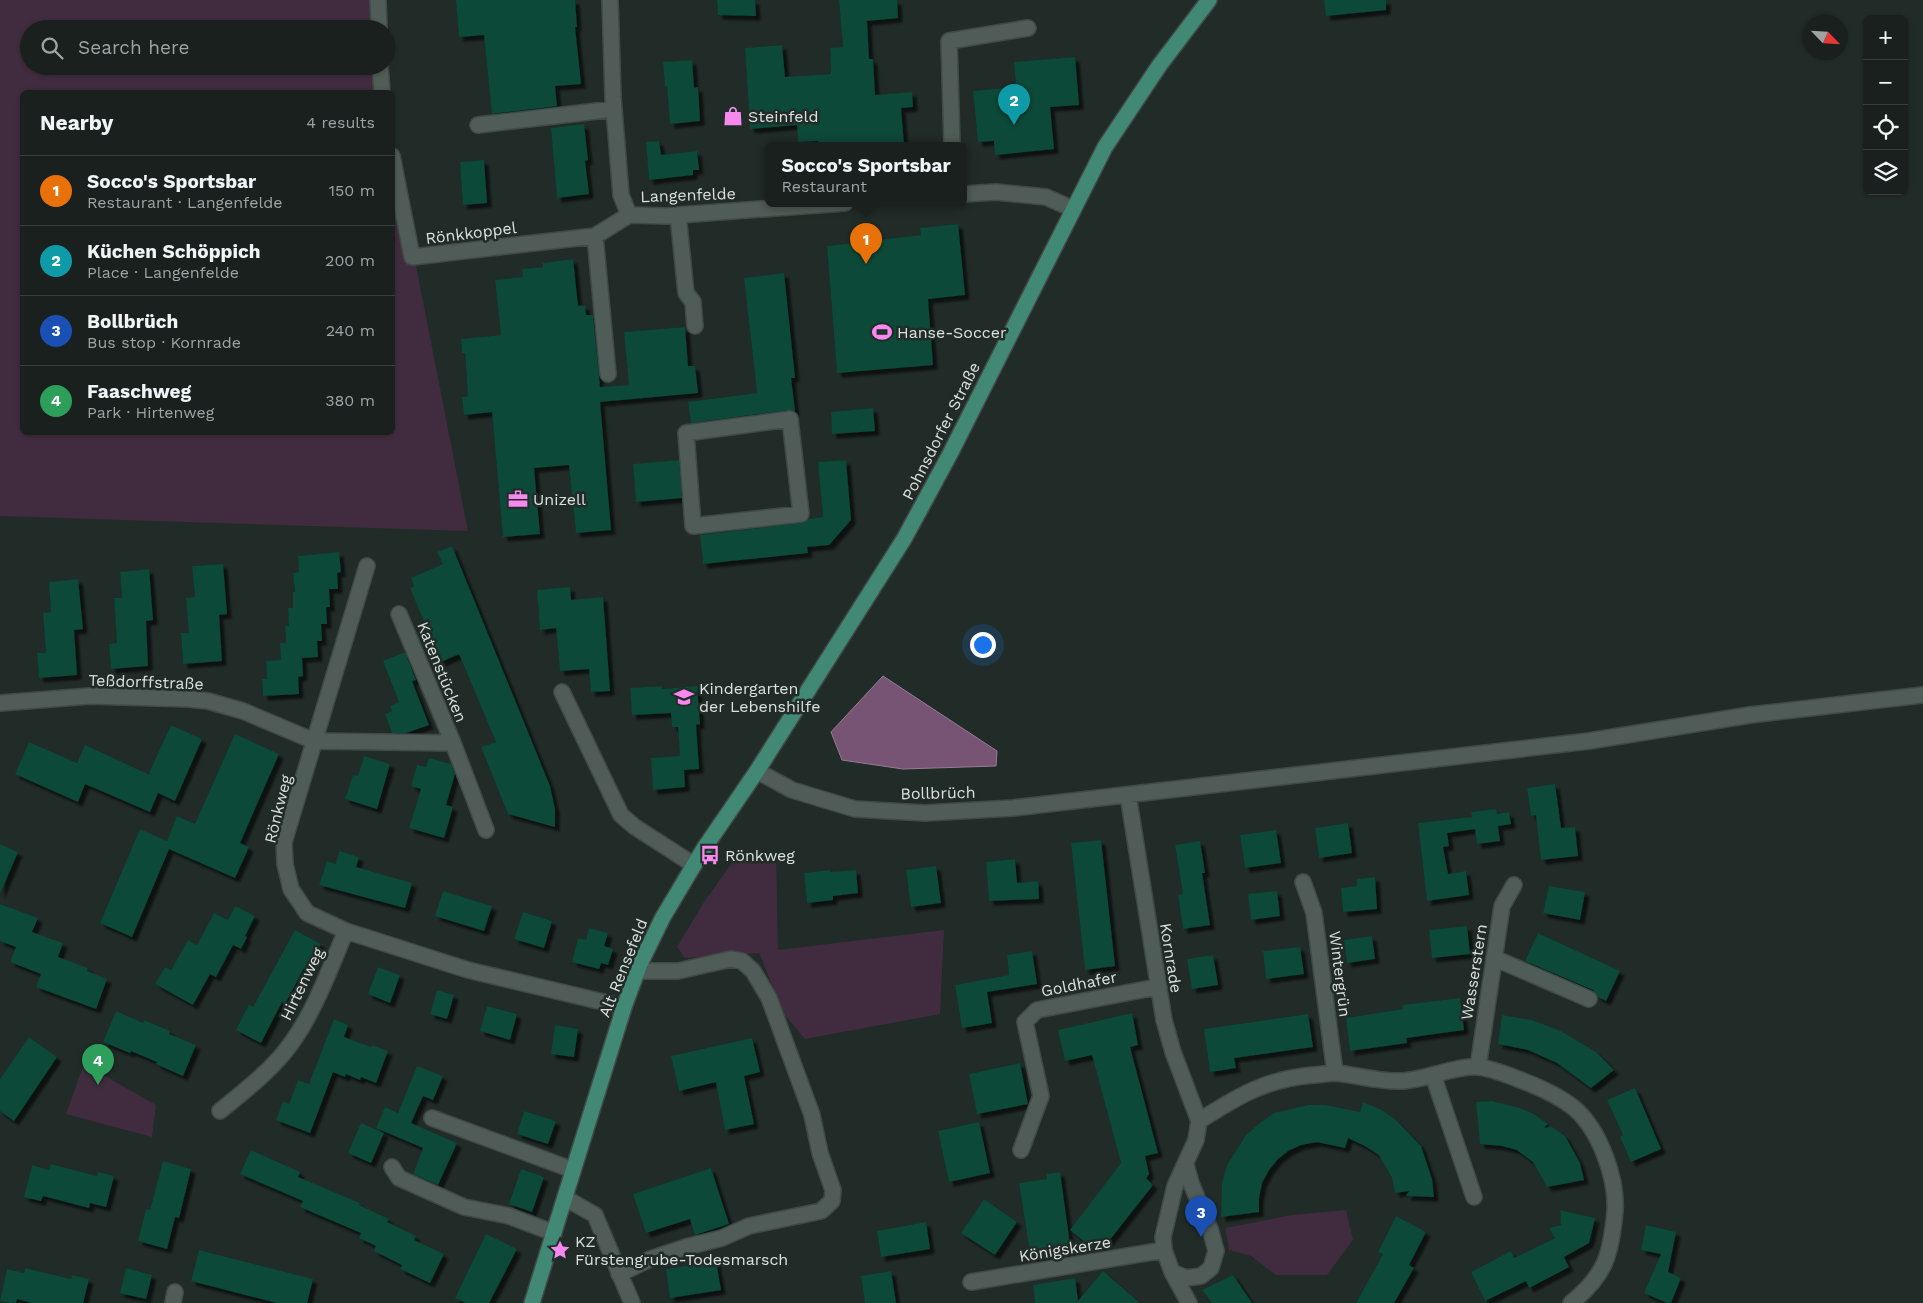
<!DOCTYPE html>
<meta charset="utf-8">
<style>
body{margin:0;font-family:"Work Sans",sans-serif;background:#222826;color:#f1f3f6}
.controls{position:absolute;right:15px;top:15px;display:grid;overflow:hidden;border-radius:8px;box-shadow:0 1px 4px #0004}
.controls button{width:45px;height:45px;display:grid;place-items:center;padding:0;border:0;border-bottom:1px solid #373e3b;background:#19201d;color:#f1f3f6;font:25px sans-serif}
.compass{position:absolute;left:1803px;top:15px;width:45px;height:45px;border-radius:50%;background:#19201d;box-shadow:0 1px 4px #0004;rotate:115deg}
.you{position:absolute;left:982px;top:644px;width:18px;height:18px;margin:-12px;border:4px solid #fff;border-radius:50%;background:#1a73e8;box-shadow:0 0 0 8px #1a73e833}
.badge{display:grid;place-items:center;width:32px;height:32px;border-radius:50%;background:#b45309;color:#fff;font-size:16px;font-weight:700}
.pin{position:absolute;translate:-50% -41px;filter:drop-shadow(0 1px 2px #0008)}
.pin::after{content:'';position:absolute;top:26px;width:18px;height:15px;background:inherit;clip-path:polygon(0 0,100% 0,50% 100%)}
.popup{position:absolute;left:765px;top:142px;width:202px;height:65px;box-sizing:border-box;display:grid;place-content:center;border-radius:8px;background:#19201d;filter:drop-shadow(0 1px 4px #0005);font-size:16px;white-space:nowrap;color:#9fa3a4}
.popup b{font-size:19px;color:#f1f3f6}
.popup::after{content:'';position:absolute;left:50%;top:100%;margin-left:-10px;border:10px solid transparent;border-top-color:#19201d}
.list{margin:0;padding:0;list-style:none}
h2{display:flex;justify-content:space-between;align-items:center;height:65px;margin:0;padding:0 20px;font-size:21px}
h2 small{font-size:16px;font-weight:400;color:#9fa3a4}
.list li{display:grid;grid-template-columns:32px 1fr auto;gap:15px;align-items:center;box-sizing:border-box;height:70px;padding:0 20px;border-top:1px solid #373e3b}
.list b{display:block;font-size:19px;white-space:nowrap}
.list p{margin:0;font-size:16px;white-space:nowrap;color:#9fa3a4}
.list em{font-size:16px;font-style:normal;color:#9fa3a4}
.icon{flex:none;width:28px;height:28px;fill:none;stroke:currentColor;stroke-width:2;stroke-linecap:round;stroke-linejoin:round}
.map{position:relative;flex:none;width:1923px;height:1303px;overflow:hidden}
.search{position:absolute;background:#19201d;box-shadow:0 1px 4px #0004;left:20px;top:20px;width:375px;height:55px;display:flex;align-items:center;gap:12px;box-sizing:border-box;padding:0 18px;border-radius:28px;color:#9fa3a4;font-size:19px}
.panel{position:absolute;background:#19201d;box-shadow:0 1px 4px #0004;left:20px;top:90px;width:375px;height:345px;border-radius:8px}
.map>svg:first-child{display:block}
.green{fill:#402c3e}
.water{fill:#775374;stroke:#957d94}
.building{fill:#084838;filter:url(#shadow)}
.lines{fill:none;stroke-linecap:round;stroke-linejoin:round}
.minor-casing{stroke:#404946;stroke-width:18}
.major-casing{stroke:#404946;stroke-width:18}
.minor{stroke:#505c57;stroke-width:15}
.major{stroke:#418974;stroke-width:15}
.labels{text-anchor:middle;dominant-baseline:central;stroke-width:5;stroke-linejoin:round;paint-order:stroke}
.poi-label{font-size:16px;fill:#dae0de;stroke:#212b27;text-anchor:start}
.street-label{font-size:16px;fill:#dae0de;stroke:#212b27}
</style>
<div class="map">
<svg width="1923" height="1303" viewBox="0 0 1923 1303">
<defs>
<filter id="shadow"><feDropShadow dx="4.5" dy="4.5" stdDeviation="1" flood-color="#0009"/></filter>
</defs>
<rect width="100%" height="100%" fill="#212b27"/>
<!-- green -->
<path class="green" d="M0,0h376l1,29h-348v37h349l4,26h-360v340h370l1,-284 75,383 -468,-15z
M776,855l2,95 166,-20 -4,84 -135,25 -21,-25 -25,-61 -74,5 -8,-11 27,-45 30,-42z
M84,1064l72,41 -4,32 -86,-23z
M1346,1210l7,30 -26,35h-51l-25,-19 -22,-6 -4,-22 67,-13z"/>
<!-- water -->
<path class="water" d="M883,676l114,75 -1,15 -93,3 -61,-9 -11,-28z"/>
<!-- building -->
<path class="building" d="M456,0h119l2,27h-2l6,57 -26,2 2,20 -65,8 -8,-79 -25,2z
M717,0h38l1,16 -38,-1z
M839,0h58l1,18 -31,3 2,38h4l2,36 37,-3 1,15 -12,1 3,37h-86v-4l-20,1 -1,-17 -47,4 -5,-81 37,-3 3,32 46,-3 -1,-26 13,-1z
M1324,0h62v10l-60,6z
M1075,57l4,48 -29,2 4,42 -59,6 -1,-14 -16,1 -5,-51 43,-4 -2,-25z
M692,60l2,28 4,-1 2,34 -30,3 -3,-38 -2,1 -2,-25z
M584,124l4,36 -3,1 4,33 -32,4 -6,-70z
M659,141l2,14 36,-4 2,19h-6v5l-44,5 -3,-38z
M484,160l3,43 -24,2 -3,-43z
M958,224l7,71 -37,4 5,66 -96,8 -10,-127 94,-11 -1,-7z
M573,259l5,47 7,-1 1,10h7l7,72 29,-2 -5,-53 61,-5 3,39h7l3,27 -98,9 11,128 -35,3 -7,-68 -35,3 6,66 -37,3 -11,-125 -28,3 -2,-18 6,-1 -3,-43h-3l-1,-14 40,-4 -6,-55 28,-3 -1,-8 21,-2v-4z
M784,273l11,105h-4l4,33 -6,-1 -98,13 -3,-21 69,-9 -13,-115z
M873,408l2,23 -43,3 -1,-22z
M679,460l3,38 -46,4 -3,-38z
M846,460l5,60 -22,25 -22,2 1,6 -105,11 -3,-29 102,-12 7,-4 14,-2 -5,-55z
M452,546l98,240 5,23v18l-47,-13 -27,-67 15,-5 -37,-88 -18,8 -31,-74 4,-2 -3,-8 32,-14 -6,-12z
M339,552l2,20 -4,1 1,16h-9l1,18h-4l1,17h-6l1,17h-5l1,16 -16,1 1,18 -5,1 1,17 -36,2 -1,-17h5l-1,-18 15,-1 -1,-17h6l-1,-17h4l-1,-18h5v-16h2l-2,-19 6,-1 -1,-16z
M223,564l4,50 -8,1 3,46 -39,3 -2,-31h8l-3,-35 9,-1 -3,-31z
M149,569l4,51 -7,1 2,45 -37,3 -2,-25 8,-1 -3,-45h8l-2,-26z
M78,579l5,50 -9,1 3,45 -38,3 -2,-25h9l-3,-40 8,-1 -2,-30z
M570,587l1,13 32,-3 7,94 -19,1 -2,-23 -29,2 -4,-43 -16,2 -3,-40z
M405,652l11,28 -4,1 17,44 -23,8h-14l-7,-19 7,-3 -2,-5 9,-4 -16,-41z
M662,686v3l35,-3 3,38 -4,1 3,44 -15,1 1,17 -32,3 -2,-32 29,-2 -2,-29h-6l-1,-14 -39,2 -2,-27z
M171,725l31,14 -27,62 -17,-8 -8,19 -65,-28 -7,18 -63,-28 14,-32 48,21 8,-18 65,30 -1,-2z
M235,734l44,20 -39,89 9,4 -14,31 -66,-29 -37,88 -32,-14 40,-94 27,12 10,-25 18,8z
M364,756l26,8 -13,45 -32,-10 8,-24 5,1z
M429,758l22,6 4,10 -9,31 7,2 -9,31 -35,-10 12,-39 -10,-3 6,-21 9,2z
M1555,784l6,44 14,-1 3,29 -37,4 -5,-45 -5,1 -4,-28z
M1496,809l1,5 12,-2 2,12 -13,2 2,15 -23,3 -2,-15 -28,4 2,13 -6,1 5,27 18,-3 3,24 -42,6 -9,-78 54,-6 -1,-5z
M1348,823l4,30 -33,5 -4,-30z
M1276,830l5,33 -36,5 -5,-33z
M1101,840l14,126 -30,4 -14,-127z
M1200,841l5,32h-3l8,52 -27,4 -5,-34 5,-1 -8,-49z
M0,844l18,8 -18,42z
M339,851l20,6 -3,10 56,16 -7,25 -86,-23 8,-24 9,3z
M1015,859l2,24 21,-2 1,18 -50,2 -3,-39z
M936,866l5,37 -30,4 -5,-37z
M830,870v2l26,-2 2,23 -25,3v4l-26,3 -3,-30z
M1375,877l2,32 -34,3 -2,-24 16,-2v-7z
M1549,886l36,6 -5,28 -37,-7z
M443,891l49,15 -8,25 -49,-15z
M1277,891l3,25 -29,4 -3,-26z
M0,904l38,14 -6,14 31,11 -5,14 30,11 -1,3 20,8 -11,30 -60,-22 5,-13 -31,-12 6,-15 -16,-6z
M235,906l20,10 -10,20 2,1 -6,12 -8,-4 -17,32 -6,-3 -17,31 -38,-21 10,-17 6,3 17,-30 9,5 17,-32 14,7z
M523,912l29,9 -8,27 -30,-9z
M1467,926l3,28 -38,4 -3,-28z
M589,928l19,5 -4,13 9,3 -5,16 -7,-2 -2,6 -27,-7 6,-24 8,2z
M295,930l26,14 -14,25 -3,-1 -19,36 -3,-2 -21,41 -25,-13 13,-26 4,3z
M1538,933l82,38 -14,30 -8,-4 -5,-7 -68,-29z
M1372,936l3,23 -28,4 -3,-23z
M1300,947l4,27 -38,5 -3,-28z
M1032,951l5,33 -50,8 5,31 -30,5 -7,-43 54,-10 -2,-20z
M1213,955l5,30 -26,4 -5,-30z
M378,967l22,8 -10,28 -22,-9z
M437,990l17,5 -7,24 -17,-5z
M1460,998l4,32 -58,8 1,5 -57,8 -4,-33 57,-9 -1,-4z
M487,1006l30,8 -7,26 -30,-9z
M116,1011l27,12 1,-3 26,11 -1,3 27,11 -13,31 -27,-12 1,-2 -26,-11 -1,2 -27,-11z
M1132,1013l6,32 -8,2 28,106 -13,3 4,18 -3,4 7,7 -52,66 -4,1 -27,-22 51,-67 -29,-108 -27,6 -7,-31z
M1308,1014l5,33 -79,11 2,10 -26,4 -6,-43z
M1502,1015l30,5 29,11 35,21 18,18 -23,18 -34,-25 -29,-13 -30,-6z
M334,1019l14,6 -4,12 27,10 1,-2 16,6 -12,32 -15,-6 -1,3 -14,-6 -1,3 -12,-5 -23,61 -34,-13 7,-19 6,3 9,-24 11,4z
M555,1025l23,4 -4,28 -23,-3z
M29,1037l28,20 -43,64 -14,-10v-32z
M752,1038l8,34 -16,4 10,48 -29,6 -9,-48 -37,9 -8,-35z
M1020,1063l8,41 -51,10 -8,-40z
M417,1066l26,10 -10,24 -10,-4 -12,27 46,20 -19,42 -25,-11 10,-26 -47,-20 9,-21 13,6z
M1635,1088l26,61 -30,13 -11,-25 3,-2 -16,-35z
M1492,1101l28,7 14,6 14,10 -3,2 1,2 5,-2 14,10 15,27 4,17 -37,7 -14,-25 -16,-12 -15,-4 -22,-2 -4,-42z
M1363,1102l19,8 14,10 25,26 11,33 2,18 -28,-1 3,-5 -14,2 -3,-15 -13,-23 -14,-9 -17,-8 -3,10 -28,-6 -16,3 -13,6 -10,8 -9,11 -7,13 -3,15v14l-38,5 1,-35 5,-17 19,-30 14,-12 14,-10 34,-8h18l34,7z
M524,1111l32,10 -8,23 -31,-10z
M979,1122l11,51 -41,9 -11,-51z
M361,1123l23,10 -13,30 -23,-10z
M251,1150l49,22 -2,5 62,26 -1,2 30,14 -2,3 29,14 -2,4 30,14 -14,29 -30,-14 2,-4 -28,-14 2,-5 -17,-8 2,-5 -61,-26 3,-6 -63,-27z
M163,1161l28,8 -12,49 -4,-1 -8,32 -29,-8 8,-32 4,1z
M51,1164l46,12 1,-4 16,4 -8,31 -16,-4 -1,5 -46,-12 -2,5 -17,-4 8,-32 17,5z
M711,1168l18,56 -34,11 -5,-16 -44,14 -13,-39z
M521,1169l23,8 -12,35 -23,-8z
M1060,1172l11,80 -40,6 -12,-75 28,-4 -1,-5z
M984,1199l33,23 -22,33 -34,-22z
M1560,1210l35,8 -6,25 -25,14 5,10 -40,21 -3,-7 -41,20 -14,-29 40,-21 3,7 41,-20 -6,-10 12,-3z
M1396,1216l30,16 -17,33 5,3 -20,35h-38l27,-49 -5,-2z
M926,1222l4,27 -49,8 -4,-26z
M1646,1225l30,7 -8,40 13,6 -10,25h-4l-23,-10 17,-39 -20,-4z
M486,1234l31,15 -28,54h-23l-11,-5z
M199,1250l114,29 -6,24h-30l-86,-22z
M716,1261l5,29 -51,8 -4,-29z
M25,1268l46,11 1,-4 17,4 -6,24h-51l-15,-4 -1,4h-6l-10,-2 7,-32 17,4z
M126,1268l26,7 -6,24 -26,-6z
M891,1271l5,32h-31l-4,-27z
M1103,1271l37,32h-105l-2,-18 42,-7 3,23z
M1233,1275l19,28h-40l-10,-13z"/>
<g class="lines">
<defs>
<path id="minor" d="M378,0l1,29
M610,0l3,97 8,98 8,20 36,1 180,-13
M380,66l2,26
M478,125l136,-16
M952,145l-3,-104 79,-13
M392,156l20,101 183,-21 34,-21
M964,194l32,-2 50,5 27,12
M678,215l8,78 7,9 2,24
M595,236l13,138
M790,419l11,95 -108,12 -7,-93z
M367,566l-83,276 1,22 6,25 16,24 39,18 122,39 156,37
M399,614l54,129
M562,692l59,123 14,12 59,38
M0,703l90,-7 99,3 19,2 35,10 71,30 139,2 33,87
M757,771l35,19 63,19 70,4 88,-5 576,-67 161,-26 173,-20
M1128,795l36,225 9,32 26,69 -3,19 -21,46 -12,51 1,13 8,22 17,31
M1303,882l11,31 21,160
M1494,958l95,41
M1478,1067l24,-161 12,-21
M1433,1075l41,122
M220,1111c24,-20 51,-40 70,-66 25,-34 39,-75 56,-114
M432,1118l141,52
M1199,1121c39,-25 67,-42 114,-46 7,0 15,-2 23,-2 21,2 42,9 64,8 23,0 56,-16 78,-14 13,1 27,7 40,12 19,7 40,16 56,29 26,22 43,71 41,103 -4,43 -9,64 -44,92
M1021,1150l20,-54 -16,-74 12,-12 120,-23
M392,1167l7,11 65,29 45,9 45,17
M565,1198l30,17 37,88
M1172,1272l14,6 15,-2 10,-8 5,-17 -5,-19 -20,-49 -5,-18
M619,1274l31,-15 36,-12 36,-9 27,-12 72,-15 11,-10 1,-11 -13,-37 -8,-38 -43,-117 -16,-27 -11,-10 -11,-2 -53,12h-40
M971,1282l193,-32
M173,1303l2,-11"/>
<path id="major" d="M532,1303l92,-296 16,-43 23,-47 40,-67 54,-79 147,-232 46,-85 155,-307 54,-81 50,-66"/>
</defs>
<!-- minor casing -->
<use href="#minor" class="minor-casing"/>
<!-- major casing -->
<use href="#major" class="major-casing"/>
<!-- minor -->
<use href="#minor" class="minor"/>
<!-- major -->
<use href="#major" class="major"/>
</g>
<!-- icons -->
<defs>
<symbol id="shop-bare" viewBox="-9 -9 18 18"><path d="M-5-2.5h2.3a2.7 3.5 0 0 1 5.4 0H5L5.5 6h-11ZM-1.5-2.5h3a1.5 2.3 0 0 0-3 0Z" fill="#f589ee" stroke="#212b27" stroke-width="2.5" paint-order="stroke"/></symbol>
<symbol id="stadium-bare" viewBox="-9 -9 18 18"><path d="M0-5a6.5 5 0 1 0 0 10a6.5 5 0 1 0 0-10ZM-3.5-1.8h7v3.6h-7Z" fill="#f589ee" stroke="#212b27" stroke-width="2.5" paint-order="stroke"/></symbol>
<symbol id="office-bare" viewBox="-9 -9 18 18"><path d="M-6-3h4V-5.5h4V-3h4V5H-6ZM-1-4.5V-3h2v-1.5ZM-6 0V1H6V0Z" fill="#f589ee" stroke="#212b27" stroke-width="2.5" paint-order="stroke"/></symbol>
<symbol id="school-bare" viewBox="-9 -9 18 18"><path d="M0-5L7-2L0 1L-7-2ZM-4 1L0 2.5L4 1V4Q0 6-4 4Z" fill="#f589ee" stroke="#212b27" stroke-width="2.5" paint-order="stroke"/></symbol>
<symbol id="bus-bare" viewBox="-9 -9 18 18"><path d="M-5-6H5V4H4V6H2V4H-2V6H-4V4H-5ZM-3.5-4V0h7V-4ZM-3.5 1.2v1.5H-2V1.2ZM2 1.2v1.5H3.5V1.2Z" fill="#f589ee" stroke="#212b27" stroke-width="2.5" paint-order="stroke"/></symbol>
<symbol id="sight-bare" viewBox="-9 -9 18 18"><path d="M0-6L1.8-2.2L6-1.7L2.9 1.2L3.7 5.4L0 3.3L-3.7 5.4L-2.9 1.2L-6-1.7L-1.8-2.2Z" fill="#f589ee" stroke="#212b27" stroke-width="2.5" paint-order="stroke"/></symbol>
</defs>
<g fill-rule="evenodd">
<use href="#shop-bare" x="719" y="102" width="28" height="28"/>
<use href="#stadium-bare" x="868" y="318" width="28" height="28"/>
<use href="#office-bare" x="504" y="485" width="28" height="28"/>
<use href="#school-bare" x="670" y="683" width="28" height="28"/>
<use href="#bus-bare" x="696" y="841" width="28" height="28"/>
<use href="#sight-bare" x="546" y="1236" width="28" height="28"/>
</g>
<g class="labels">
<!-- poi labels -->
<g class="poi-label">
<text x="748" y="116">Steinfeld</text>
<text x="897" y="332">Hanse-Soccer</text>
<text x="533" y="499">Unizell</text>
<text x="699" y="688">Kindergarten<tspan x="699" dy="18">der Lebenshilfe</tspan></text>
<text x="725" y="855">Rönkweg</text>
<text x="575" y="1241">KZ<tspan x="575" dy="18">Fürstengrube-Todesmarsch</tspan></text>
</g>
<!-- street labels -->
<g class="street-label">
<text transform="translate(688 195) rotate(-2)">Langenfelde</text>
<text transform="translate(471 233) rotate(-7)">Rönkkoppel</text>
<text transform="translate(941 431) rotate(-63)">Pohnsdorfer Straße</text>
<text transform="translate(442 672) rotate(68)">Katenstücken</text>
<text transform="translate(146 682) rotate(2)">Teßdorffstraße</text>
<text transform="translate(938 793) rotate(-1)">Bollbrüch</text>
<text transform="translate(278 809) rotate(-76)">Rönkweg</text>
<text transform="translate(1171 958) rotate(81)">Kornrade</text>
<text transform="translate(623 968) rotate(-68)">Alt Rensefeld</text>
<text transform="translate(1474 972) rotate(-81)">Wasserstern</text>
<text transform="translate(1340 974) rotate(83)">Wintergrün</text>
<text transform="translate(302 984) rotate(-64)">Hirtenweg</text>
<text transform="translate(1079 984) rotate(-11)">Goldhafer</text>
<text transform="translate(1065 1249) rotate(-9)">Königskerze</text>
</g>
</g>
</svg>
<div class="controls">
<button>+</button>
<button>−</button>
<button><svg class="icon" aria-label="locate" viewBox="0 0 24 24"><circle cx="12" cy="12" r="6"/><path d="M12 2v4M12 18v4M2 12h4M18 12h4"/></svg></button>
<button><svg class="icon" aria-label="layers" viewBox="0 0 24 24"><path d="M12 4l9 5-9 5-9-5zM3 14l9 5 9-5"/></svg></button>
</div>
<svg class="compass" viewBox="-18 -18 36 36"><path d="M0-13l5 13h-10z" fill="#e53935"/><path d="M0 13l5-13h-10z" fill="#9fa3a4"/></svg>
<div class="you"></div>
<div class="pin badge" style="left:866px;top:264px;background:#e8710a">1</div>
<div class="popup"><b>Socco's Sportsbar</b>Restaurant</div>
<div class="pin badge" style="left:1014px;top:125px;background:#0f9aa8">2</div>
<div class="pin badge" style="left:1201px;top:1237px;background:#1a4fb4">3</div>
<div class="pin badge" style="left:98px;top:1085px;background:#2e9e5b">4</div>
<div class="search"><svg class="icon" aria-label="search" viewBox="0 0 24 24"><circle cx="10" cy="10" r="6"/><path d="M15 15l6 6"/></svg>Search here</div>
<section class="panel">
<h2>Nearby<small>4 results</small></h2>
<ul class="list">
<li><span class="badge" style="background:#e8710a">1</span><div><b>Socco's Sportsbar</b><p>Restaurant · Langenfelde</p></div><em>150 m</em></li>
<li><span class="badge" style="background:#0f9aa8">2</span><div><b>Küchen Schöppich</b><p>Place · Langenfelde</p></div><em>200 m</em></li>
<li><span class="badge" style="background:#1a4fb4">3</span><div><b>Bollbrüch</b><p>Bus stop · Kornrade</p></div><em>240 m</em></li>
<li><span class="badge" style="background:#2e9e5b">4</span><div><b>Faaschweg</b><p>Park · Hirtenweg</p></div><em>380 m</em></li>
</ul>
</section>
</div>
